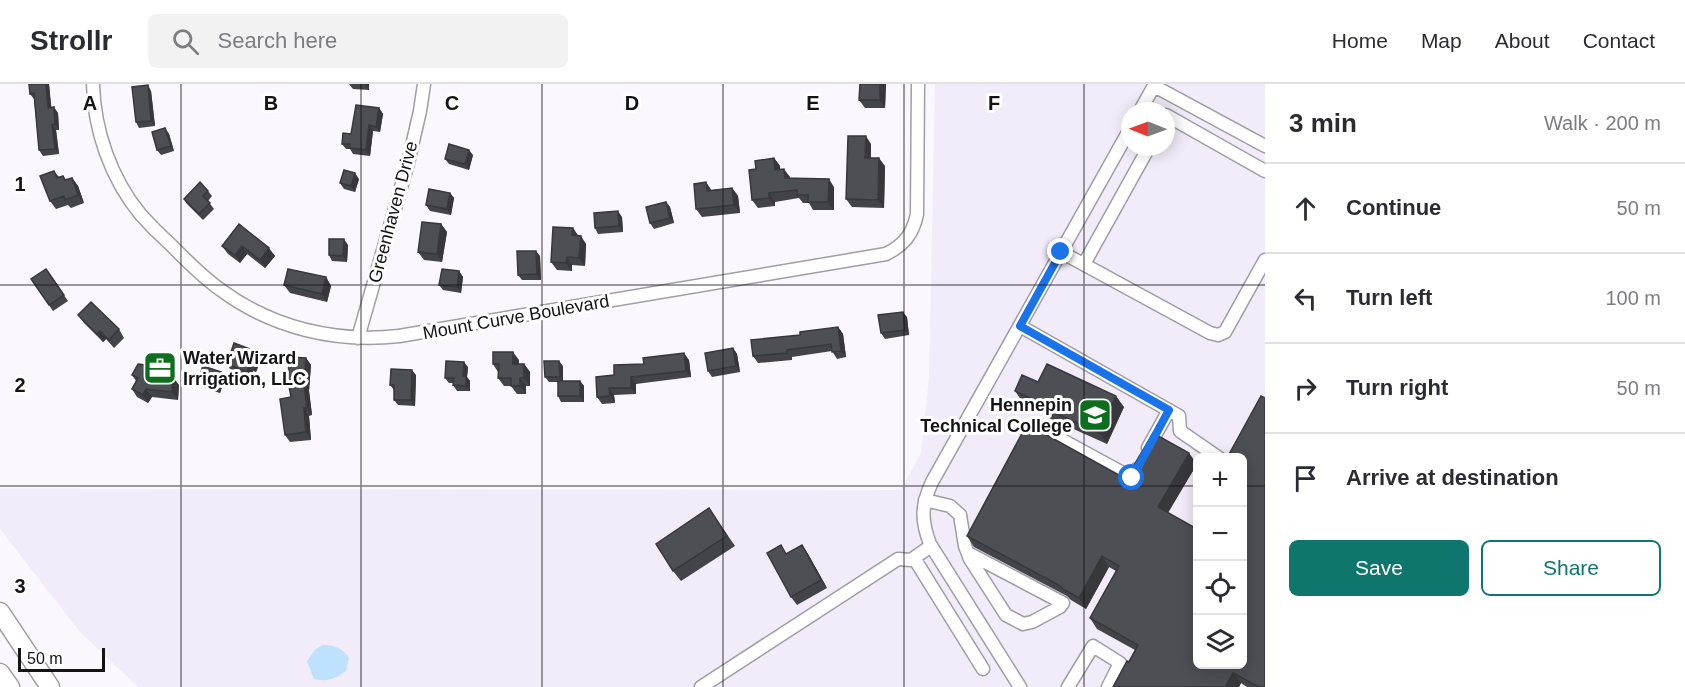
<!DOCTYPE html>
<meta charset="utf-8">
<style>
body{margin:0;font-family:Arial,sans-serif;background:#f2f2f3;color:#2b2b33}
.controls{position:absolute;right:18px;bottom:18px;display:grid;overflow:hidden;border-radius:9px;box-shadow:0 3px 15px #0003}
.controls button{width:54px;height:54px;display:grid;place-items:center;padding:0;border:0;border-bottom:2px solid #e1e1e2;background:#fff;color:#2b2b33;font:30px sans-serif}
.compass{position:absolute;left:1121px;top:18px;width:54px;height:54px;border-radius:50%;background:#fff;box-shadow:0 3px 15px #0003;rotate:271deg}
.scale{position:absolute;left:18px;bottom:15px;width:87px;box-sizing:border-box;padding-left:6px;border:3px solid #141315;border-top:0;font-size:16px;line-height:21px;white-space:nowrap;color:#141315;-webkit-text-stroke:4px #fff;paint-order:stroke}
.stop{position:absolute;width:18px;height:18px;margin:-14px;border:4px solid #1a73e8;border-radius:50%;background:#fff}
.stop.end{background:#1a73e8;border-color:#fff;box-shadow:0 2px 6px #0008}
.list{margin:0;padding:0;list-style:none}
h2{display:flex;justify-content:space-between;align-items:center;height:78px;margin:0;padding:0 24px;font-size:26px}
h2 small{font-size:20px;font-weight:400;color:#7c7c81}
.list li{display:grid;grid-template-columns:39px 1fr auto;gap:18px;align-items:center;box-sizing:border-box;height:90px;padding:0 24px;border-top:2px solid #e1e1e2}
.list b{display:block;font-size:22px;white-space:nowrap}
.list em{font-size:20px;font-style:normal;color:#7c7c81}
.actions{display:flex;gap:12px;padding:18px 24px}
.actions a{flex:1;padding:14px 0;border:2px solid #0f766e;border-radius:9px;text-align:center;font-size:21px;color:#0f766e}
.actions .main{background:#0f766e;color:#fff}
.icon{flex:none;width:33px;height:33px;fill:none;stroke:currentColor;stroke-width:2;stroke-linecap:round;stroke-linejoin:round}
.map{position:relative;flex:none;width:1265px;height:603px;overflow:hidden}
header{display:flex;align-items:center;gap:36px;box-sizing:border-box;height:84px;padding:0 30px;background:#fff;border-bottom:2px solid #e1e1e2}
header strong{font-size:28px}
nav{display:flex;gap:33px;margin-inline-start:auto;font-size:21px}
.search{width:420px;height:54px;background:#f2f2f3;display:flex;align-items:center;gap:15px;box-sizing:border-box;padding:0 21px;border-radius:9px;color:#7c7c81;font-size:22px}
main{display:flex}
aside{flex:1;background:#fff}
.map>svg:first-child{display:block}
.built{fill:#f2ebf9;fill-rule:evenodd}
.water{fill:#bee2fe}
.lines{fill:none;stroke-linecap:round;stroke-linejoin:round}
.minor-casing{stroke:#a09da3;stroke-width:15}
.highway-casing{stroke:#a09da3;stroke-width:21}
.minor{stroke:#fff;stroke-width:12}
.highway{stroke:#fff;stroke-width:18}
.wall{fill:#434449}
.shaded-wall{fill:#37373c}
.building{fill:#4e4f55;stroke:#37373c;stroke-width:1.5}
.route{stroke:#1a73e8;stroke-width:8}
.grid{fill:none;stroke:#141315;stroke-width:1.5;stroke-opacity:0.55}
.labels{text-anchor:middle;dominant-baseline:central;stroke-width:6;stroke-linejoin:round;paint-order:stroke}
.street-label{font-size:18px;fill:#141315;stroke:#fff}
.poi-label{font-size:18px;font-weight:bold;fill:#141315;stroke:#fff;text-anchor:start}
.grid-label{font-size:20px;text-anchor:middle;font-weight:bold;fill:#141315;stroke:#fff;stroke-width:6;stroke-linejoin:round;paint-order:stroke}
</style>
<header>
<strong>Strollr</strong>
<div class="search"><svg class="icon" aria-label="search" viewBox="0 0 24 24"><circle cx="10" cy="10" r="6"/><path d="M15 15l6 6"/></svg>Search here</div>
<nav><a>Home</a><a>Map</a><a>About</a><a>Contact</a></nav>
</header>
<main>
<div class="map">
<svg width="1265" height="603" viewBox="0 0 1265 603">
<rect width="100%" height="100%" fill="#fbf7fe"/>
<!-- built -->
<path class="built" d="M935,0h330v603h-1127l-58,-55 -80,-103v-40l901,1 20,-37 8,-75zM1130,27h36v36h-36zM1198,374h44v206h-44z"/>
<!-- water -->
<path class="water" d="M322,561c12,0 19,2 27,13l-3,13c-11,8 -19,11 -32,8l-7,-18 8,-11z"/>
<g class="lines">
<defs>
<path id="minor" d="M93,0c1,46 18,95 48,131 9,10 19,20 29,29 16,16 32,33 51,46 51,38 115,53 178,46l487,-82c18,-9 27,-20 31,-40l1,-130
M1154,2l111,60
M1140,27l15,-27
M1166,31l99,56
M1061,168l149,81 8,2 7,-3 40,-72
M1084,180l65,-117
M1020,242l159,90 1,15 39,27
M358,254l50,-175 12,-52 4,-27
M1053,351l79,43 5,-9
M1148,364l21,-38
M925,416l25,6 10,9 5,31 5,13 36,56 17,9 9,-2 28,-15 3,-4 -95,-50
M914,474l69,111
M701,603l197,-128 13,1 20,-14
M1020,603l-90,-143c-9,-24 -9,-38 2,-62l198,-353
M1068,603l25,-41 27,17 -12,24"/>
<path id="highway" d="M0,528l50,75
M0,589l10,14"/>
</defs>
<!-- minor casing -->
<use href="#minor" class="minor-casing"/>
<!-- highway casing -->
<use href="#highway" class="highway-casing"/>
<!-- minor -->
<use href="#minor" class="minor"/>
<!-- highway -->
<use href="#highway" class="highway"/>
</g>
<!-- wall -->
<path class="wall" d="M29,0h20l2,24 7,5 1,17h-3l3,24 -16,2 -4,-6 -5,-51 -4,-5z
M349,0h20v6l-16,-1z
M860,0h26l-1,24h-20l-6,-8z
M151,7l4,35 -16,2 -3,-6z
M379,24l4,6 -3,18 -7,-1 -3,25 -17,-2 -3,-5h-4l-4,-5 9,-10z
M165,44l4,6 5,17 -13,4 -4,-5z
M871,60v14l14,8 -1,42 -32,-1 -6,-8z
M473,71l-4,15 -20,-6 -4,-5z
M774,74l6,8v3l10,8v1l44,9v23h-21l-4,-7h-6l-4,-5 -24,4v4l-17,2 -6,-8 4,-31z
M54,87l5,6 4,-1 3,4 6,-2 6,8 6,17 -13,5 -3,-3 -12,4 -6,-8z
M359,95l-4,13 -11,-3 -4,-6z
M732,104l6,8 2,17 -38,4 -6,-8 16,-19z
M208,107l4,5 -4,5 6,8 -11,11 -16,-16 -3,-5z
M450,109l4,5 -3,17 -21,-4 -4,-6z
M666,118l4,5 4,16 -20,6 -4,-6z
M622,133l1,15 -25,2 -3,-6z
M239,140l36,32 -10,12 -18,-14 -7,9 -12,-9 -6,-8z
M441,140l6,8 -5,30 -18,-2 -6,-8z
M573,144l5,8 8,8 -1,22 -13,-1v6l-15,-1 -6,-8z
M348,161l-1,17 -15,-1 -3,-6z
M540,172l1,24h-19l-4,-5z
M46,185l22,32 -15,10 -22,-32z
M459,187l4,6 -2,16 -18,-3 -4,-5z
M326,193l5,9 -4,16 -37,-9 -6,-8z
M78,231l41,14 5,9 -10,10 -8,-9 -3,3 -19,-19z
M907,233l2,18 -24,4 -4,-6z
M838,243l5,7 3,23 -9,2 -5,-8 -40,6v3l-34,3 -5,-7 47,-21z
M733,264l4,6 3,18 -28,5 -4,-6z
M258,268l4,5 -6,15 -3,-1 -2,6 -21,-8 -3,-5z
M306,274l5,7 -2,26 3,24 -3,1 2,24 -21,2 -5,-7z
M519,276v4h5l6,8v14h-4v8h-9l-6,-8h-7l-6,-8v-6l-5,-8z
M689,276l2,17 -55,7v10l-22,1 1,8 -13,1 -5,-7 17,-22 30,-11z
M563,282v15h17l4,5v16h-23l-3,-6v-14h-9l-4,-5z
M468,283l-1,10 3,4v10h-13l-4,-6 1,-2h-5l-4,-5z
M221,288l4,6 -5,15 -19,-6 -4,-5z
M132,291l29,1 18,9 -1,15 -26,-3 -4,6 -11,-6 -5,-8 4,-8z
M416,291l-1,31 -17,-1 -4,-5v-10l-4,-5z
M1038,298l86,25 -17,37 -58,-26 -3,-6 -24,-11 -7,-10z
M1261,312l4,291h-18l-6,-4 -2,4h-126l22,-37 -38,-21 -7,-11 26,-47 -7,-4 -23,42 -15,-9 -4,-4 -93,-49 -7,-11 159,-57 71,-15 -29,49 74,151v-206z
M709,424l26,38 -54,35 -8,-10z
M802,461l6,9 19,34 -30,17 -6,-8 -4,-43z"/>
<!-- shaded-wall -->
<path class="shaded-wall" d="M46,0h3l3,29 -4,-5z
M365,0h4v6z
M880,0h6l-1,24 -5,-8z
M148,1l3,6 4,35 -4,-5z
M54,23l4,6 1,17 -4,-6z
M379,24l4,6 -3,18 -4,-5z
M52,41l4,5 3,24 -4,-5z
M369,41l4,6 -3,25 -4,-6z
M165,44l4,6 5,17 -3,-5z
M866,52l5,8v22l-6,-8z
M469,66l4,5 -4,15 -4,-6z
M774,74l6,8 1,12 -6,-8z
M879,74l6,8 -1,42 -6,-8z
M784,85l6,8 1,9 -6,-8z
M355,89l4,6 -4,13 -4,-6z
M72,94l6,8 6,17 -6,-8z
M829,95l5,8v23l-6,-8z
M706,98l6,9h-5z
M732,104l6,8 2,17 -6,-8z
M450,109l4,5 -3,17 -4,-6z
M769,109l6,9v4l-6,-8z
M666,118l4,5 4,16 -4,-5z
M618,127l4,6 1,15 -4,-6z
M441,140l6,8 -5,30 -5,-8z
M573,144l6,9 -7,-2z
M581,152l5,8 -1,22 -6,-8z
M344,155l4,6 -1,17 -4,-6z
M242,162l5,8 -7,9 -5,-8z
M269,164l6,8 -10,12 -5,-8z
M536,167l4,5 1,24 -4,-6z
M567,173l5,8v6l-6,-8z
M459,187l4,6 -2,16 -4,-6z
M326,193l5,9 -4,16 -5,-8z
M903,228l4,5 2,18 -4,-5z
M838,243l5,7 3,23 -5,-6z
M100,247l6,8 -3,3 -6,-8z
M733,264l4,6 3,18 -4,-6z
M258,268l4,5 -6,15 -4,-5z
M513,268l6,8v12l-6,-8z
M684,269l5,7 2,17 -5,-6z
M306,274l5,7 -2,26 3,24 -5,-7 -3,-24z
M559,277l4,5v16l-3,-5z
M464,278l4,5 -1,10 3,4v10l-4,-5 -3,-10z
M524,280l6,8v14l-6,-8z
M249,282l4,5 -2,6 -4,-5z
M412,286l4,5 -1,31 -4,-6z
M221,288l4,6 -5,15 -4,-5z
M173,293l6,8 -1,15 -6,-8z
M631,293l5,7v10l-5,-6z
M520,294l6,8v8l-6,-8z
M580,297l4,5v16l-4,-6z
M609,304l5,7 1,8 -5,-7z
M146,305l6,8 -4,6 -5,-8z
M1116,312l8,11 -17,37 -8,-11z
M304,324l5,8 2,24 -5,-8z
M1189,369l8,11 -32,53 -7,-10z
M802,461l6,9 19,34 -6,-8z
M1102,472l7,11 -23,42 -7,-11z
M1233,589l8,10 -2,4h-14z"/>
<!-- building -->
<path class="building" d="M29,0h17l2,24 6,-1 1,17 -3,1 3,24 -16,1 -5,-57 -4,1z
M860,0h20v16h-21z
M148,1l3,36 -15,1 -4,-35z
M356,21l23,3 -3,19 -7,-2 -3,25 -17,-2 1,-4h-8l1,-11 8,1z
M165,44l6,18 -14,4 -5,-18z
M848,52h18l-1,22h14l-1,42 -32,-1z
M449,60l20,6 -4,14 -20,-5z
M774,74l1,12 9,-1 1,9 44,1 -1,23h-20v-7h-11v-5l-28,3v5l-17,2 -3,-30 7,-1 -1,-8z
M344,86l11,3 -4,13 -11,-3z
M54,87l3,7 6,-2 2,4 7,-2 6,17 -13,5 -1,-4 -14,5 -10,-25z
M200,98l8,9 -5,5 7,7 -11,11 -15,-15z
M706,98l1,9 25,-3 2,17 -38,4 -2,-25z
M429,105l21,4 -3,16 -21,-4z
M666,118l4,16 -20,5 -4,-16z
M618,127l1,15 -24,2 -1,-15z
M422,138l19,2 -4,30 -19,-2z
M239,140l30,24 -9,12 -18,-14 -7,9 -13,-9z
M553,143l20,1 -1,7 9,1 -2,22 -12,-1 -1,6 -15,-1z
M329,155h15l-1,17 -14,-1z
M517,167h19l1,23 -19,1z
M46,185l18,26 -15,10 -18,-26z
M288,185l38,8 -4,17 -38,-9z
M442,185l17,2 -2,16 -18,-2z
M91,218l28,27 -10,11 -9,-9 -3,3 -19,-19z
M903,228l2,18 -24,3 -3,-18z
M838,243l3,24 -9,1 -1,-8 -44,6v3l-34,3 -2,-16 49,-5v-3z
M234,259l24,9 -6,15 -3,-1 -2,6 -20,-8z
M733,264l3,18 -28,5 -3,-18z
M493,268h20v12h11v14h-4v8h-9v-8h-13l1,-14h-6z
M684,269l2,18 -55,6v11h-22l1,8 -13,1 -1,-20 18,-2v-10l30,-1 -1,-6z
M289,273l17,1 -2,26 3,24h-3l2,24 -21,3 -5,-36 11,-2 -3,-16z
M446,277l18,1 -1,14h3v10l-13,-1 1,-7h-9z
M544,277h15l1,16h-15z
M138,280l8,1 11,6v4l16,2 -1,15 -26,-3 -3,6 -11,-6 6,-11 -6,-3z
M1047,280l69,32 -17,37 -57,-26 1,-3 -28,-13 7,-16 16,7z
M203,282l18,6 -5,16 -19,-6z
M391,285l21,1 -1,30h-17v-15h-4z
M558,297h22v15h-22z
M1261,312l4,2v289h-6l-26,-14 -8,14h-112l14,-26 2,1 9,-17 -48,-27 29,-52 -17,-10 -23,42 -16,-9 -4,-4 -92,-49 60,-112 99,55 27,-46 36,20 -31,54 39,22v135h45v-206h-15z
M709,424l18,28 -54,35 -17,-27z
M781,461l5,9 16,-9 19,35 -30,17 -24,-44z"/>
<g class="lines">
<!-- route -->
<path class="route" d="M1061,168l-41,74 149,84 -37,68"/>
</g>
<!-- grid -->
<path class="grid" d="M181,0v603M361,0v603M542,0v603M723,0v603M904,0v603M1084,0v603M0,201h1265M0,402h1198M1242,402h23"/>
<!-- icons -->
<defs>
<symbol id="office-square" viewBox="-11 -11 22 22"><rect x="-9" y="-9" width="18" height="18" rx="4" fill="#0d6f1e" stroke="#fff"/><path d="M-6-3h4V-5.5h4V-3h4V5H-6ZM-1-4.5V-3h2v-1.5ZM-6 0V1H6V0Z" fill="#fff"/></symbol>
<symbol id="university-square" viewBox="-11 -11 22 22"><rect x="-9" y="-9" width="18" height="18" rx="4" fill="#0d6f1e" stroke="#fff"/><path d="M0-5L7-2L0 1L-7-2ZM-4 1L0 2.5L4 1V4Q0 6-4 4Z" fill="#fff"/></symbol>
</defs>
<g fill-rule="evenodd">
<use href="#office-square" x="141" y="265" width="38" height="38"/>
<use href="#university-square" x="1076" y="312" width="38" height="38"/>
</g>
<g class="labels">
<!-- street labels -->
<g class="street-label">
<text transform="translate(393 128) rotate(-75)">Greenhaven Drive</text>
<text transform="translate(516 233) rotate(-10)">Mount Curve Boulevard</text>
</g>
<!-- poi labels -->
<g class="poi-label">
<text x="183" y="274">Water Wizard<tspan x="183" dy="21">Irrigation, LLC</tspan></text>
<text x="1072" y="321" text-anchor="end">Hennepin<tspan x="1072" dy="21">Technical College</tspan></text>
</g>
</g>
<g class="grid-label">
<text x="90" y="26">A</text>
<text x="271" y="26">B</text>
<text x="452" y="26">C</text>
<text x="632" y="26">D</text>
<text x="813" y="26">E</text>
<text x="994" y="26">F</text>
<text x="20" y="107">1</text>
<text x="20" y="308">2</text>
<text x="20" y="509">3</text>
</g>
</svg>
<div class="controls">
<button>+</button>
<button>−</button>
<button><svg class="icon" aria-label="locate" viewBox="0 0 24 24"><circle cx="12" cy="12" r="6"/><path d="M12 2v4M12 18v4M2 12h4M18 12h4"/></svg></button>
<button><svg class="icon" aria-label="layers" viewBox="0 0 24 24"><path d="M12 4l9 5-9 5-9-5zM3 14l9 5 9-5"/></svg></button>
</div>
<svg class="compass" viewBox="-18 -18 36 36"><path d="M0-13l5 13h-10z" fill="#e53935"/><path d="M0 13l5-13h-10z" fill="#7c7c81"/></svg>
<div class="scale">50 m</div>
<div class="stop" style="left:1132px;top:394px"></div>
<div class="stop end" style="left:1061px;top:168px"></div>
</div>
<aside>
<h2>3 min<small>Walk · 200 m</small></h2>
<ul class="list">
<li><svg class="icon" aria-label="ahead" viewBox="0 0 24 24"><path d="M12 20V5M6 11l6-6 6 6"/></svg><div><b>Continue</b></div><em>50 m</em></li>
<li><svg class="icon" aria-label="left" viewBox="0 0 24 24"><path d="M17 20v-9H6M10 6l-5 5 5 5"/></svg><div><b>Turn left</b></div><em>100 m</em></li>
<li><svg class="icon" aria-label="right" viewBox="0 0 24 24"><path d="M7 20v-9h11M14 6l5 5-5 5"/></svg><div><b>Turn right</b></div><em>50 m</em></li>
<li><svg class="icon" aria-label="arrive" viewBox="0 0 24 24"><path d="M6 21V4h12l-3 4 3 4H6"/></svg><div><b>Arrive at destination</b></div></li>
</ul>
<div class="actions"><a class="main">Save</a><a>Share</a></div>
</aside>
</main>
